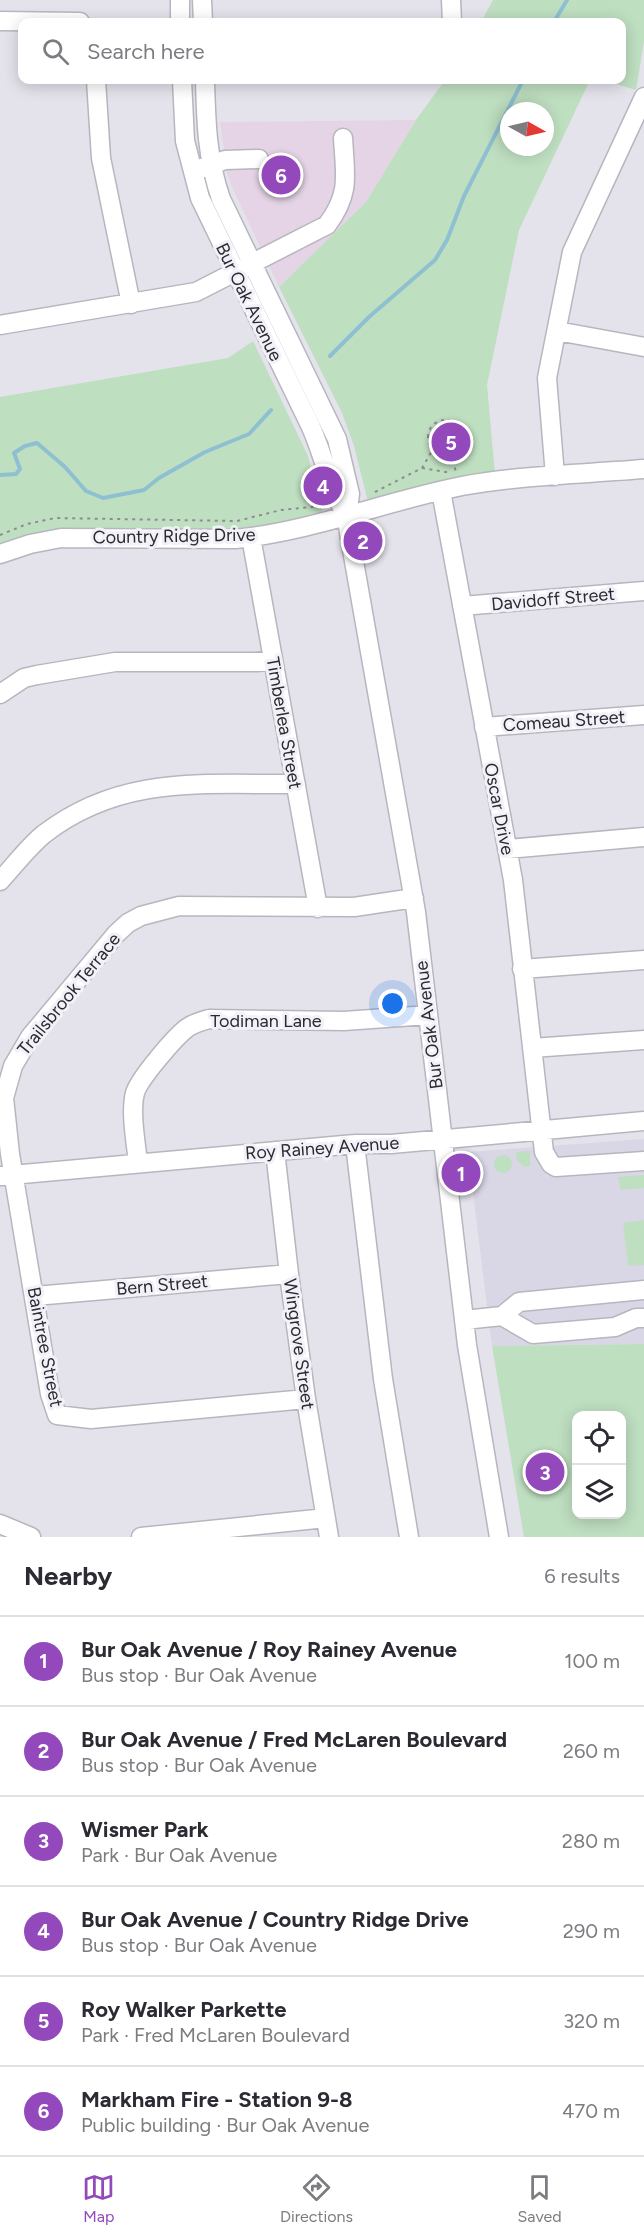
<!DOCTYPE html>
<meta charset="utf-8">
<style>
body{margin:0;font-family:Figtree,sans-serif;background:#f2f2f3;color:#2b2b33}
.controls{position:absolute;right:18px;bottom:18px;display:grid;overflow:hidden;border-radius:12px;box-shadow:0 3px 15px #0003}
.controls button{width:54px;height:54px;display:grid;place-items:center;padding:0;border:0;border-bottom:2px solid #e1e1e2;background:#fff;color:#2b2b33;font:30px sans-serif}
.compass{position:absolute;left:500px;top:102px;width:54px;height:54px;border-radius:50%;background:#fff;box-shadow:0 3px 15px #0003;rotate:98deg}
.you{position:absolute;left:393px;top:1004px;width:21px;height:21px;margin:-15px;border:4px solid #fff;border-radius:50%;background:#1a73e8;box-shadow:0 0 0 9px #1a73e833}
.badge{display:grid;place-items:center;width:39px;height:39px;border-radius:50%;background:#9349bb;color:#fff;font-size:20px;font-weight:700}
.pin{position:absolute;translate:-50% -50%;border:3px solid #fff;box-shadow:0 2px 6px #0006}
.list{margin:0;padding:0;list-style:none}
h2{display:flex;justify-content:space-between;align-items:center;height:78px;margin:0;padding:0 24px;font-size:26px}
h2 small{font-size:20px;font-weight:400;color:#7c7c81}
.list li{display:grid;grid-template-columns:39px 1fr auto;gap:18px;align-items:center;box-sizing:border-box;height:90px;padding:0 24px;border-top:2px solid #e1e1e2}
.list b{display:block;font-size:22px;white-space:nowrap}
.list p{margin:0;font-size:20px;white-space:nowrap;color:#7c7c81}
.list em{font-size:20px;font-style:normal;color:#7c7c81}
.icon{flex:none;width:33px;height:33px;fill:none;stroke:currentColor;stroke-width:2;stroke-linecap:round;stroke-linejoin:round}
.map{position:relative;flex:none;width:644px;height:1537px;overflow:hidden}
.search{position:absolute;background:#fff;box-shadow:0 3px 15px #0003;left:18px;right:18px;top:18px;height:66px;display:flex;align-items:center;gap:15px;box-sizing:border-box;padding:0 21px;border-radius:12px;color:#7c7c81;font-size:22px}
.sheet{height:618px;background:#fff}
nav{display:flex;justify-content:space-around;align-items:center;box-sizing:border-box;height:84px;border-top:2px solid #e1e1e2;background:#fff;font-size:16px;color:#7c7c81}
nav a{display:grid;justify-items:center;gap:3px}
nav .on{color:#9349bb}
.map>svg:first-child{display:block}
.commercial{fill:#e5d4e6}
.built{fill:#d9d7e6}
.green{fill:#bfdfc1;fill-rule:evenodd}
.lines{fill:none;stroke-linecap:round;stroke-linejoin:round}
.stream{stroke:#8ec0d1;stroke-width:4}
.minor-casing{stroke:#b7b6be;stroke-width:21}
.path{stroke:#8d8c93;stroke-width:2;stroke-dasharray:3 4.5;stroke-linecap:butt}
.minor{stroke:#fff;stroke-width:18}
.labels{text-anchor:middle;dominant-baseline:central;stroke-width:6;stroke-linejoin:round;paint-order:stroke}
.street-label{font-size:18px;fill:#2b2a2e;stroke:#f2f1f9}
</style>
<div class="map">
<svg width="644" height="1537" viewBox="0 0 644 1537">
<rect width="100%" height="100%" fill="#e4e3ec"/>
<!-- commercial -->
<path class="commercial" d="M416,120l-50,82 -87,85 -47,-100 -5,-14 -7,-51z"/>
<!-- built -->
<path class="built" d="M644,1139v205l-152,2 -24,-194z"/>
<!-- green -->
<path class="green" d="M493,0h151v42l-8,48 -34,-10h20v-58h-141z
M445,80h145l-71,150 -32,155 8,89 -127,28 -14,-56 -12,-33 -63,-126 87,-85 50,-82zM509,111h36v36h-36z
M253,341l55,115 15,58 -76,16 -247,17v-150l228,-39z
M530,1151v15l-6,1 -7,-7 -1,-8z
M494 1164a9 9 0 1 1 18 0a9 9 0 1 1-18 0Z
M644,1175v13l-23,2 -3,-13z
M644,1220v45l-16,1 -5,-43z
M644,1344v193h-120l-32,-191zM576,1416h46v98h-46z"/>
<g class="lines">
<!-- stream -->
<path class="stream" d="M554,22l13,-22
M330,356l39,-39 66,-57 12,-20 17,-44 59,-116
M0,475l16,-1 4,-5 -6,-16 11,-7 12,-3 28,24 21,24 17,7 41,-8 15,-12 46,-26 44,-18 22,-24"/>
<defs>
<path id="minor" d="M180,0v22
M202,0l1,22
M451,0l1,22
M0,21l80,1
M96,80l5,78 30,146
M182,80l3,61 15,57 110,227c14,30 19,63 37,91
M205,80c1,41 2,79 16,119l116,240 13,55 -3,22 2,17 67,379 51,433 32,192
M199,169l26,-9 34,-1
M0,325l196,-33 131,-67c24,-32 18,-50 16,-87
M557,331l87,16
M555,476l-8,-98 25,-126 72,-155
M441,491l72,389 31,272 7,12 5,3 88,-6
M251,537l67,371
M0,554l30,-10 31,-6 174,1c78,-8 151,-38 227,-53 60,-11 122,-12 182,-17
M462,606l182,-15
M0,694l24,-16 13,-3 78,-13h142l16,-2
M484,727l160,-12
M507,849l137,-12
M0,881c14,-15 28,-34 44,-47 78,-60 160,-49 252,-50
M522,969l122,-9
M532,1048l112,-8
M355,1144l28,235 26,158
M275,1151l14,123 17,125 23,138
M138,1163c-2,-20 -8,-51 -3,-70 4,-14 40,-56 52,-65 7,-5 15,-7 22,-9l135,2 84,-6
M0,1176l355,-32h36l253,-23
M35,1296l254,-22
M502,1316l31,18 82,-7 21,-9h8
M464,1320l38,-4 17,-14 125,-12
M306,1399l-215,20 -34,-4 -7,-21 -40,-240 -6,-56 9,-32 17,-29 86,-103 12,-11 13,-7 38,-10 175,1 60,-9
M0,1524l31,13
M141,1537l185,-19"/>
</defs>
<!-- minor casing -->
<use href="#minor" class="minor-casing"/>
<!-- path -->
<path class="path" d="M428 437a17 17 0 1 1 34 0a17 17 0 1 1-34 0Z
M451,453l5,19
M422,468l29,5
M375,492l47,-24 11,-19
M0,535l27,-11 28,-6 182,3 44,-11 41,-4"/>
<!-- minor -->
<use href="#minor" class="minor"/>
</g>
<g class="labels">
<!-- street labels -->
<g class="street-label">
<text transform="translate(249 302) rotate(64)">Bur Oak Avenue</text>
<text transform="translate(174 536) rotate(-1)">Country Ridge Drive</text>
<text transform="translate(553 599) rotate(-5)">Davidoff Street</text>
<text transform="translate(564 721) rotate(-4)">Comeau Street</text>
<text transform="translate(284 723) rotate(80)">Timberlea Street</text>
<text transform="translate(499 809) rotate(79)">Oscar Drive</text>
<text transform="translate(69 994) rotate(-51)">Trailsbrook Terrace</text>
<text x="266" y="1021">Todiman Lane</text>
<text transform="translate(429 1025) rotate(-97)">Bur Oak Avenue</text>
<text transform="translate(322 1148) rotate(-4)">Roy Rainey Avenue</text>
<text transform="translate(162 1285) rotate(-5)">Bern Street</text>
<text transform="translate(299 1344) rotate(82)">Wingrove Street</text>
<text transform="translate(45 1347) rotate(79)">Baintree Street</text>
</g>
</g>
</svg>
<div class="controls">
<button><svg class="icon" aria-label="locate" viewBox="0 0 24 24"><circle cx="12" cy="12" r="6"/><path d="M12 2v4M12 18v4M2 12h4M18 12h4"/></svg></button>
<button><svg class="icon" aria-label="layers" viewBox="0 0 24 24"><path d="M12 4l9 5-9 5-9-5zM3 14l9 5 9-5"/></svg></button>
</div>
<svg class="compass" viewBox="-18 -18 36 36"><path d="M0-13l5 13h-10z" fill="#e53935"/><path d="M0 13l5-13h-10z" fill="#7c7c81"/></svg>
<div class="you"></div>
<div class="pin badge" style="left:461px;top:1173px">1</div>
<div class="pin badge" style="left:363px;top:541px">2</div>
<div class="pin badge" style="left:545px;top:1472px">3</div>
<div class="pin badge" style="left:323px;top:486px">4</div>
<div class="pin badge" style="left:451px;top:442px">5</div>
<div class="pin badge" style="left:281px;top:175px">6</div>
<div class="search"><svg class="icon" aria-label="search" viewBox="0 0 24 24"><circle cx="10" cy="10" r="6"/><path d="M15 15l6 6"/></svg>Search here</div>
</div>
<section class="sheet">
<h2>Nearby<small>6 results</small></h2>
<ul class="list">
<li><span class="badge">1</span><div><b>Bur Oak Avenue / Roy Rainey Avenue</b><p>Bus stop · Bur Oak Avenue</p></div><em>100 m</em></li>
<li><span class="badge">2</span><div><b>Bur Oak Avenue / Fred McLaren Boulevard</b><p>Bus stop · Bur Oak Avenue</p></div><em>260 m</em></li>
<li><span class="badge">3</span><div><b>Wismer Park</b><p>Park · Bur Oak Avenue</p></div><em>280 m</em></li>
<li><span class="badge">4</span><div><b>Bur Oak Avenue / Country Ridge Drive</b><p>Bus stop · Bur Oak Avenue</p></div><em>290 m</em></li>
<li><span class="badge">5</span><div><b>Roy Walker Parkette</b><p>Park · Fred McLaren Boulevard</p></div><em>320 m</em></li>
<li><span class="badge">6</span><div><b>Markham Fire - Station 9-8</b><p>Public building · Bur Oak Avenue</p></div><em>470 m</em></li>
</ul>
</section>
<nav>
<a class="on"><svg class="icon" aria-label="map" viewBox="0 0 24 24"><path d="M3 6l6-2 6 2 6-2v14l-6 2-6-2-6 2zM9 4v14M15 6v14"/></svg>Map</a>
<a><svg class="icon" aria-label="directions" viewBox="0 0 24 24"><path d="M12 3l9 9-9 9-9-9zM9 14v-3h6M13 9l2 2-2 2"/></svg>Directions</a>
<a><svg class="icon" aria-label="saved" viewBox="0 0 24 24"><path d="M7 4h10v16l-5-4-5 4z"/></svg>Saved</a>
</nav>
